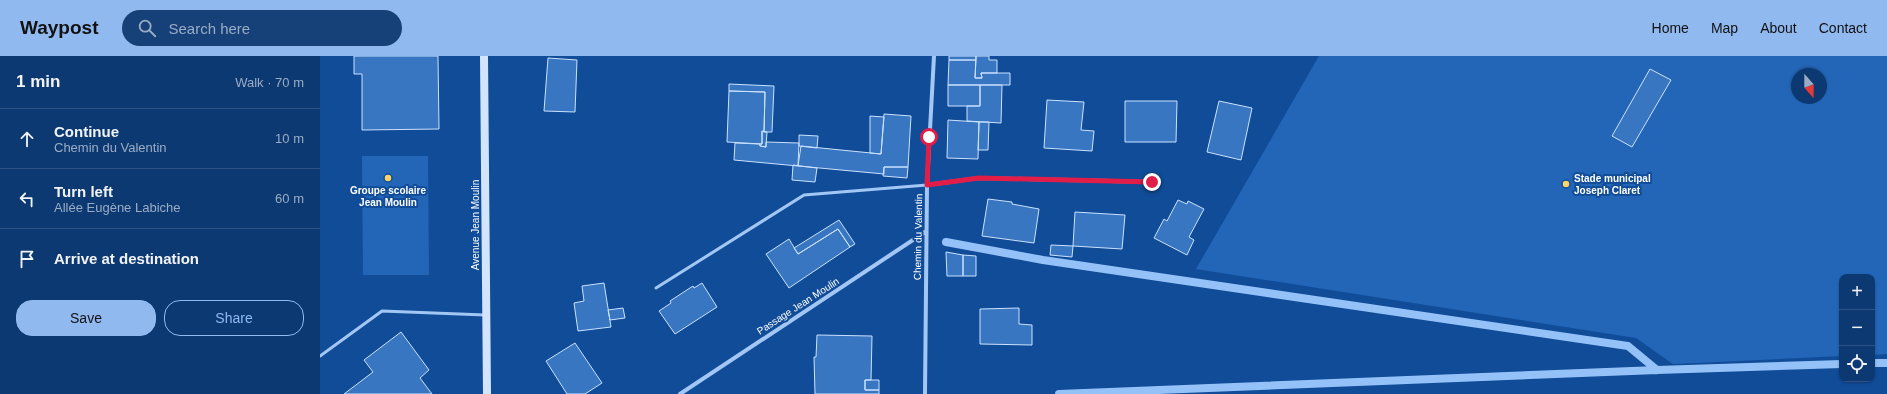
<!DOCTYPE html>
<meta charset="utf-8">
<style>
body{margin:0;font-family:Helvetica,sans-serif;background:#164078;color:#f1f3f6}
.controls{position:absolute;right:12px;bottom:12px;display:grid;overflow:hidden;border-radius:8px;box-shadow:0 1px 3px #0004}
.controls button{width:36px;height:36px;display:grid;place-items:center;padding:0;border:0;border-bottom:1px solid #2d5385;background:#0d3973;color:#f1f3f6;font:20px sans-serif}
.compass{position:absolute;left:1471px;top:12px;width:36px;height:36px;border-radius:50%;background:#0d3973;box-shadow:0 1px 3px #0004;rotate:159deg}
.stop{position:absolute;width:12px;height:12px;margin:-9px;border:3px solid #e11d48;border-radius:50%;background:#fff}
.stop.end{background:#e11d48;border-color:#fff;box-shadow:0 1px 4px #0008}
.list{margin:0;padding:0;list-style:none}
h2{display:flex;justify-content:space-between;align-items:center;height:52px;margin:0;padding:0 16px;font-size:17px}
h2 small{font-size:13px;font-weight:400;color:#9aacc4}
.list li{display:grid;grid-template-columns:26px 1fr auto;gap:12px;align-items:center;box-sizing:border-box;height:60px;padding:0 16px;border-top:1px solid #2d5385}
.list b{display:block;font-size:15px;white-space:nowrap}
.list p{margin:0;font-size:13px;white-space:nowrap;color:#9aacc4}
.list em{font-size:13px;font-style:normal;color:#9aacc4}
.actions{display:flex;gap:8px;padding:12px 16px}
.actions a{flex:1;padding:9px 0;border:1px solid #90b9f0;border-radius:16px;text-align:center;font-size:14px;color:#90b9f0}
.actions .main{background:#90b9f0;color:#111}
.icon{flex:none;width:22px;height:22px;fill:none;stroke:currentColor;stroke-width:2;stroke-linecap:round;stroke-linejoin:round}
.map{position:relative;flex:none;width:1567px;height:338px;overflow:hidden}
header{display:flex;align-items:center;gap:24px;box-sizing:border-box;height:56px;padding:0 20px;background:#90b9f0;color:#111}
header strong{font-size:19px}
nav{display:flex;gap:22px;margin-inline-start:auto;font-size:14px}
.search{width:280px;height:36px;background:#164078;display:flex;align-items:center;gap:10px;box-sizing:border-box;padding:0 14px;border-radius:22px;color:#9aacc4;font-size:15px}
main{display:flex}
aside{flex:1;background:#0d3973}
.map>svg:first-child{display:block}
.green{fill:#2366b8;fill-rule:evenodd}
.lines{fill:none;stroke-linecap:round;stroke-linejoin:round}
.stream{stroke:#94c2f8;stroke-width:8}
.building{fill:#3976c1;stroke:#cbe2fe}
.lane{stroke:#a3c7f4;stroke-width:3}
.street{stroke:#a3c7f4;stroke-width:4}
.secondary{stroke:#d3e5fd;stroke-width:8}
.route{stroke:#e11d48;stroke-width:5}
.poi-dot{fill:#ffd366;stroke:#114c99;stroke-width:1.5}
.labels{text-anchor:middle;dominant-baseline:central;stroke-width:4;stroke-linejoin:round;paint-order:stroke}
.poi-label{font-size:10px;font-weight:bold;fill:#fff;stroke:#114c99;text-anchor:start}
.street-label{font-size:10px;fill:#fff;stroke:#114c99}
</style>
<header>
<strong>Waypost</strong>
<div class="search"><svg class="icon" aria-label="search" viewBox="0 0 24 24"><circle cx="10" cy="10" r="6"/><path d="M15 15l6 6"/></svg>Search here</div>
<nav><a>Home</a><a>Map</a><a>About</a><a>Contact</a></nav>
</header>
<main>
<aside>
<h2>1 min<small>Walk · 70 m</small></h2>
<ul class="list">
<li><svg class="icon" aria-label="ahead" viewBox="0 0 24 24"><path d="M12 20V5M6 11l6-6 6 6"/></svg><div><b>Continue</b><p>Chemin du Valentin</p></div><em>10 m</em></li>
<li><svg class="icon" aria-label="left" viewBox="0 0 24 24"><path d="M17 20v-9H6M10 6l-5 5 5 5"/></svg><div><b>Turn left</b><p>Allée Eugène Labiche</p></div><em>60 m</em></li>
<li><svg class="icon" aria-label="arrive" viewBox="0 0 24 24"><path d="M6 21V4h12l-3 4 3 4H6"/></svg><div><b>Arrive at destination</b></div></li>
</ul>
<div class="actions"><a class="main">Save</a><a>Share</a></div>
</aside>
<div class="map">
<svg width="1567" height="338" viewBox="0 0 1567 338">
<rect width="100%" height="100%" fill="#114c99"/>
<!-- green -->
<path class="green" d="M999,0h568v298l-15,1v-78h-30v79l-169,8 -37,-26 -440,-69zM1477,18h24v24h-24z
M42,100h66l1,119h-66z"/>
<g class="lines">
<!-- stream -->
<path class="stream" d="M626,186l97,18 585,86 29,24
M1552,307h15
M739,338l598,-24 185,-6"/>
</g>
<!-- building -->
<path class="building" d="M34,0h84l1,73 -77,1v-56h-8z
M629,0h27v4h-27z
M656,0h13v4h8v13h-16l1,5h-7z
M228,2l29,2 -2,52 -31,-1z
M629,4h27l-1,18h7l-1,-5h29v12h-62z
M1330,13l21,11 -39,67 -20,-11z
M409,28l45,2 -2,46h-8l1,-40 -36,-1z
M628,29h32v21h-32z
M660,29h22l-1,38 -34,-2v-15h13z
M409,35l36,1 -1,40 -2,-1v13l-35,-2z
M727,44l37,2 -3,28 13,1 -2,20 -48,-3z
M805,45h52l-1,41h-51z
M899,45l33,7 -11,52 -34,-8z
M564,58l27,2 -3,51h-24v7l-86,-8 3,-20 80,8z
M550,60l14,1 -3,37 -11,-1z
M628,64l31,2 -1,37 -31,-1z
M659,66h10l-1,28h-10z
M442,75l5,1 -1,15 -6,-1v-2h2z
M479,79l19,1 -1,12 -18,-2z
M446,86l33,1 -1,23 -64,-6 1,-17 25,1v2l6,1z
M473,109l24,3 -2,14 -23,-2z
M564,111h24l-1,11 -24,-2z
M668,143l24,3v2l27,5 -5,34 -52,-7z
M858,144l9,4 1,-3 16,8 -15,28 5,3 -7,15 -33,-17 10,-19 3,2z
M755,156l50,3 -3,34 -49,-3z
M519,164l16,24 -5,3 -12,-18 -40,25 -4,-6z
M518,173l12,18 -61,41 -23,-34 23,-15 9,15z
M731,189l22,1 -1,11 -22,-2z
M626,196l17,3v21h-16z
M643,199l13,1v20h-13z
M284,227l7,44 -33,4 -4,-28 10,-2 -2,-15z
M382,227l15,24 -42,27 -16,-23 12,-8 -1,-2 23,-15 1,2z
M303,252l2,10 -15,2 -2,-10z
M699,252v16l13,1v20l-52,-1v-35z
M81,276l28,38 -9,8 12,16h-88l29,-22 -9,-12z
M497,279l55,1 -1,44h-6v10h14v4h-64l-1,-37h2z
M255,287l27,40 -17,11h-18l-21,-33z
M545,324h14v10h-14z"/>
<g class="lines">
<!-- lane -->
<path class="lane" d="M336,232l148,-93 123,-10
M0,300l62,-45 103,4"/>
<!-- street -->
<path class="street" d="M607,129l52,-7 173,4
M360,338l245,-162
M605,338l2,-209 7,-129"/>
<!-- secondary -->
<path class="secondary" d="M164,0l3,338"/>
</g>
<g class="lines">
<!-- route -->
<path class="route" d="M609,81l-2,48 52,-7 173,4"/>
</g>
<!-- markers -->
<g class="poi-dot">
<circle cx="68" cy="122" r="4"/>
<circle cx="1246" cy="128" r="4"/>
</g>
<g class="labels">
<!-- poi labels -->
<g class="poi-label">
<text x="1254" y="122">Stade municipal<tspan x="1254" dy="12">Joseph Claret</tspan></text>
<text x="68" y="134" text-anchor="middle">Groupe scolaire<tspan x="68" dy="12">Jean Moulin</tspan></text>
</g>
<!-- street labels -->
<g class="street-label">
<text transform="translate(155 169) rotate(-90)">Avenue Jean Moulin</text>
<text transform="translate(598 181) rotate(-89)">Chemin du Valentin</text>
<text transform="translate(478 250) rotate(-33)">Passage Jean Moulin</text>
</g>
</g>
</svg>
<div class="controls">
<button>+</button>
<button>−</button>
<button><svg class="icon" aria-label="locate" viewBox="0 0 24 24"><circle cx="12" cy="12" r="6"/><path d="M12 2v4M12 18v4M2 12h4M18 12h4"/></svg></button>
</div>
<svg class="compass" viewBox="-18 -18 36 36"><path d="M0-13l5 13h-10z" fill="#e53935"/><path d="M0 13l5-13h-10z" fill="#9aacc4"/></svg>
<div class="stop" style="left:609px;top:81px"></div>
<div class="stop end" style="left:832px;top:126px"></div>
</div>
</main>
